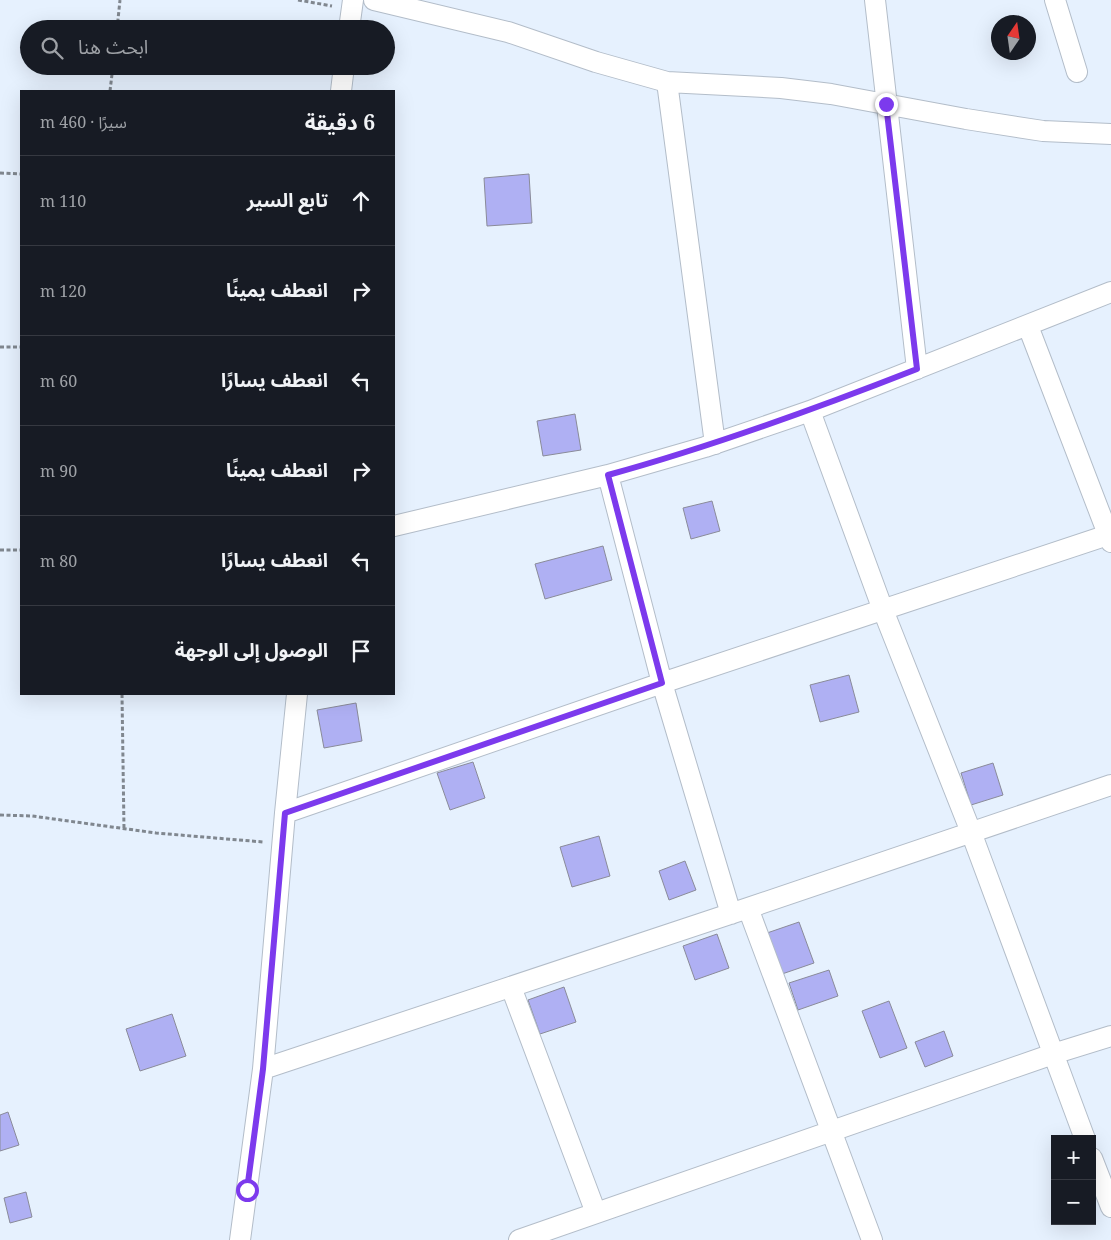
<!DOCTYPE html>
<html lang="ar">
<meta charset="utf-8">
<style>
body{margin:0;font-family:"Noto Serif","Noto Sans Arabic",serif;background:#242831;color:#f1f3f6;direction:rtl}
.controls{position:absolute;right:15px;bottom:15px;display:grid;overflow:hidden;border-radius:0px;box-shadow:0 5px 20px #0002}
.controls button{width:45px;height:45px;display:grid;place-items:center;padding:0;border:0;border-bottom:1px solid #363941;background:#171b24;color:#f1f3f6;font:25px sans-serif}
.compass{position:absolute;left:991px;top:15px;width:45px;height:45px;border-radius:50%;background:#171b24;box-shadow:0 5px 20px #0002;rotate:13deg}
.stop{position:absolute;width:15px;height:15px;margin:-11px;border:4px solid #7c3aed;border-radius:50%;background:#fff}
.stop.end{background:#7c3aed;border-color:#fff;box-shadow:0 1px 5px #0008}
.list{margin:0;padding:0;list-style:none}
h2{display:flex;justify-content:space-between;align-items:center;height:65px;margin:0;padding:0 20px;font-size:21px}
h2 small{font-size:16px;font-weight:400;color:#9ea1a6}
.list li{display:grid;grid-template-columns:32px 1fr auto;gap:15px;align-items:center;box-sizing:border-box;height:90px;padding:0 20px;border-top:1px solid #363941}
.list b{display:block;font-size:19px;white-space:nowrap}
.list em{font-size:16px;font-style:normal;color:#9ea1a6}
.icon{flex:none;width:28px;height:28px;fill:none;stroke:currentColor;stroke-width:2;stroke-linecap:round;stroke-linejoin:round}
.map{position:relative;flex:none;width:1111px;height:1240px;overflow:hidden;direction:ltr}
.search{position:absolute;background:#171b24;box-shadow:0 5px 20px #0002;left:20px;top:20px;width:375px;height:55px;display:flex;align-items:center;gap:12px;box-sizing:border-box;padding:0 18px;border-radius:28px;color:#9ea1a6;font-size:19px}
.panel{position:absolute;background:#171b24;box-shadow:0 5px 20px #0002;left:20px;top:90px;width:375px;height:605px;border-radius:0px;direction:rtl}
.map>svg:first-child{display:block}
.building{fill:#afb0f3;stroke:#8a8b99}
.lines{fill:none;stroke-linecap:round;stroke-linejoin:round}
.minor-casing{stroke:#b3bdc9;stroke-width:22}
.path{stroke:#80878f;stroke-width:3;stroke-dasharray:4 2.5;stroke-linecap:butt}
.minor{stroke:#fff;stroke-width:20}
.route{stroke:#7c3aed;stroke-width:6}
</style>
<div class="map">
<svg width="1111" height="1240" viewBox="0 0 1111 1240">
<rect width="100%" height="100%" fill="#e6f1fe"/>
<!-- building -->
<path class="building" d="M529,174l3,49 -45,3 -3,-48z
M575,414l6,36 -38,6 -6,-35z
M712,501l8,30 -29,8 -8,-31z
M603,546l9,34 -67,19 -10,-35z
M849,675l10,37 -39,10 -10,-37z
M356,703l6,38 -38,7 -7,-38z
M473,762l12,36 -35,12 -13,-37z
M993,763l10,32 -32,10 -10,-32z
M599,836l11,40 -38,11 -12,-40z
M685,861l11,29 -27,10 -10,-29z
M799,922l15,41 -32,11 -15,-41z
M717,934l12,34 -34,12 -12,-34z
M829,970l9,26 -40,14 -9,-27z
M564,987l12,35 -36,12 -12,-34z
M889,1001l18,47 -27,10 -18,-47z
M172,1014l14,42 -46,15 -14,-42z
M944,1031l9,25 -28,11 -10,-25z
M8,1112l11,33 -19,6v-36z
M26,1192l6,25 -22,6 -6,-25z"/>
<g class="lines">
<defs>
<path id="minor" d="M374,0l134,32 88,30 71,20 114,6 50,6 135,25 77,12 68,3
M875,0l42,369
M1055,0l22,72
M349,29l4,-29
M667,82l48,362
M341,91l3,-25
M1028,326l83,216
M810,411l73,199 88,222 114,307
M608,475l54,208 69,231
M394,526l214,-51 97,-28 105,-36 301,-119
M285,813l377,-130 449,-149
M748,908l124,332
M511,987l85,226
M263,1069l485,-161 363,-123
M1092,1158l19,49
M240,1240l23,-171 22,-256 12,-119
M519,1240l534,-186 58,-18"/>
</defs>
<!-- minor casing -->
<use href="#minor" class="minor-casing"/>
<!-- path -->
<path class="path" d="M298,0l34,6
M117,29l3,-29
M110,91l3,-25
M0,173l21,1
M0,347h21
M0,550h21
M122,694l2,135
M0,815l32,1 124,17 107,9"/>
<!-- minor -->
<use href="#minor" class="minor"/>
</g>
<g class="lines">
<!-- route -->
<path class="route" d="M247,1190l16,-121 22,-256 377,-130 -54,-208c106,-29 207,-66 309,-106l-31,-265"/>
</g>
</svg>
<div class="controls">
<button>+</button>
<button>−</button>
</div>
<svg class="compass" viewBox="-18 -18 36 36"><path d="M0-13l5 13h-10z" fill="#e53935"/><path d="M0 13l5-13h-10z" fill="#9ea1a6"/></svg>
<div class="stop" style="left:247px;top:1190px"></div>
<div class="stop end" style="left:886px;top:104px"></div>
<div class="search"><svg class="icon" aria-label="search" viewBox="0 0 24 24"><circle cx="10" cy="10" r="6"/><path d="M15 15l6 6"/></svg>ابحث هنا</div>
<section class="panel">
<h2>6 دقيقة<small>سيرًا · 460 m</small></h2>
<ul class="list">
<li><svg class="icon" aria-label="ahead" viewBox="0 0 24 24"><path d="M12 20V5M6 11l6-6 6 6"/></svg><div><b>تابع السير</b></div><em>110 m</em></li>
<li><svg class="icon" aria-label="right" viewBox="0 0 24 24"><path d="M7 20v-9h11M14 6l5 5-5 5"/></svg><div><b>انعطف يمينًا</b></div><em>120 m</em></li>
<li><svg class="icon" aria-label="left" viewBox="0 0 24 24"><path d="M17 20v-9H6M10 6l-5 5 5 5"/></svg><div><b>انعطف يسارًا</b></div><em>60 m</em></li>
<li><svg class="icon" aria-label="right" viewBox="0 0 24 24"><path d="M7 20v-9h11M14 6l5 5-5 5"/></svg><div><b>انعطف يمينًا</b></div><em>90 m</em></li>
<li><svg class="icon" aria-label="left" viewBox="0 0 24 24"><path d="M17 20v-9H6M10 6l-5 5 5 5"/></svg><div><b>انعطف يسارًا</b></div><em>80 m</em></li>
<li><svg class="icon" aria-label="arrive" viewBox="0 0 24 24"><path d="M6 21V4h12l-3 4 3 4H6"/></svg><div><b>الوصول إلى الوجهة</b></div></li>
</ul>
</section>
</div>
